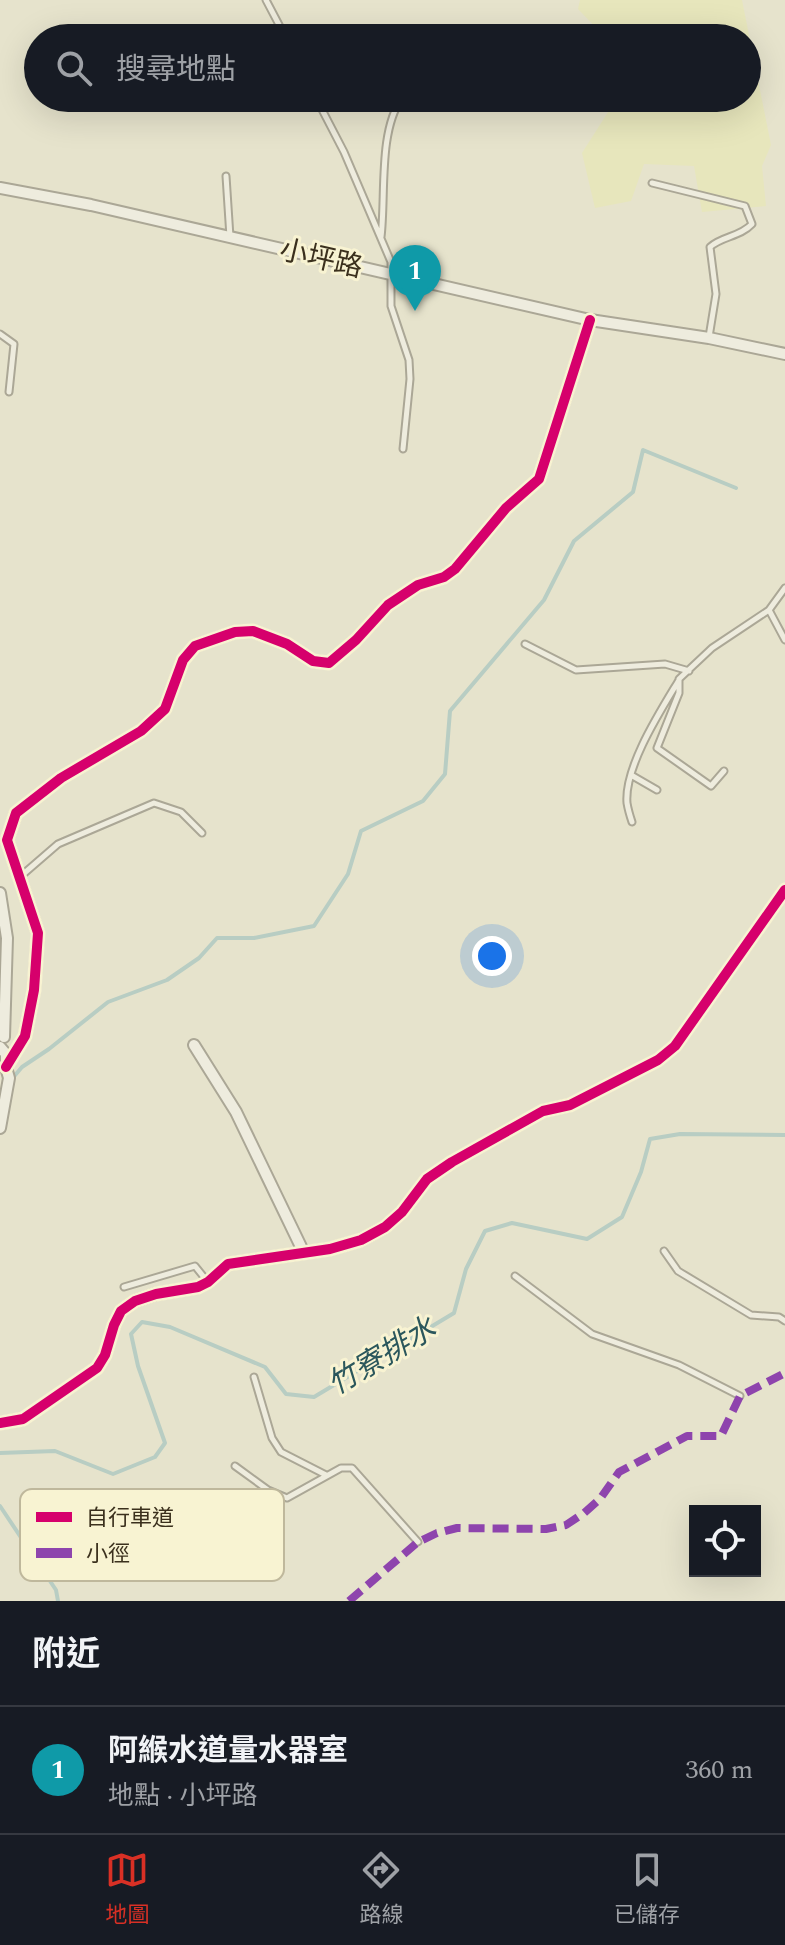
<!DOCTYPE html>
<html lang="zh-TW">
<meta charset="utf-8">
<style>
body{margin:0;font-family:Spectral,"Noto Sans TC",serif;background:#20242c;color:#f1f3f6}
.controls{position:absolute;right:24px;bottom:24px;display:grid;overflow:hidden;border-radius:0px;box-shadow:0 8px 32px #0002}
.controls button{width:72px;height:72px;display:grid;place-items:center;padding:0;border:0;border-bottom:2px solid #363941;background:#171b24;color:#f1f3f6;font:40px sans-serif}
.you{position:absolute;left:492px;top:956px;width:28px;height:28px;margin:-20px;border:6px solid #fff;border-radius:50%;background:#1a73e8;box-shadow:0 0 0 12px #1a73e833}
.badge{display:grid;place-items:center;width:52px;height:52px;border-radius:50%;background:#d93025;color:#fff;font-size:26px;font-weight:700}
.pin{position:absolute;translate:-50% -66px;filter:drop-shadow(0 2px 4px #0008)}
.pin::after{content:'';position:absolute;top:42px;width:28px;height:24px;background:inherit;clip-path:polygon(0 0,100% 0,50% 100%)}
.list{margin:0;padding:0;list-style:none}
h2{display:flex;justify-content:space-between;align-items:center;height:104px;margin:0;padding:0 32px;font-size:34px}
h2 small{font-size:26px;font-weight:400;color:#9ea1a6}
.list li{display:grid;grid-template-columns:52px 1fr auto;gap:24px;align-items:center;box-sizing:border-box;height:128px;padding:0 32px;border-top:2px solid #363941}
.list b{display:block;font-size:30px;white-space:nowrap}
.list p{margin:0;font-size:26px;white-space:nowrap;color:#9ea1a6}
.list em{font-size:26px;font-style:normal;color:#9ea1a6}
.icon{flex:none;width:44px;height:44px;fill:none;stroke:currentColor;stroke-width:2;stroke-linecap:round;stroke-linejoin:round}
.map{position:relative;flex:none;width:785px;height:1601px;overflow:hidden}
.search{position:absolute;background:#171b24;box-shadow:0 8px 32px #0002;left:24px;right:24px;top:24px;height:88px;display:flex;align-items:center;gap:20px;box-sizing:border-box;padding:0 28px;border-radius:44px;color:#9ea1a6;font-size:30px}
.sheet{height:232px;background:#171b24}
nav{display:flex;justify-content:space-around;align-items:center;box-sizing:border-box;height:112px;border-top:2px solid #363941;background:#171b24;font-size:22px;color:#9ea1a6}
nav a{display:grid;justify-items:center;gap:4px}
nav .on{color:#d93025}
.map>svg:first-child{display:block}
.farmland{fill:#e7e6bc}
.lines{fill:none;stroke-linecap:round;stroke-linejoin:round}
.stream{stroke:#b8cdc3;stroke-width:4}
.service-casing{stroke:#aba796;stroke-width:9}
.minor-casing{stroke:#aba796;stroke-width:14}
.service{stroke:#eeecde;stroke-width:5}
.minor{stroke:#eeecde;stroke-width:10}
.quiet{stroke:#8e44ad;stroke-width:8;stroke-dasharray:16 8;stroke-linecap:butt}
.cycleway-casing{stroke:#f8f3d2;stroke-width:15}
.cycleway{stroke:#d6006c;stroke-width:10}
.labels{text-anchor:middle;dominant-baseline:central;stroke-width:6;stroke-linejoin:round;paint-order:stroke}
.street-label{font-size:28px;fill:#3b301d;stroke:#f8f3d2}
.water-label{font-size:30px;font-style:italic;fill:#2b575c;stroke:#f8f3d2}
.key{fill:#f8f3d2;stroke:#bfb89c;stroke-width:2}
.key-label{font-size:22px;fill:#3b301d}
</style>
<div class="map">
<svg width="785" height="1601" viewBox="0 0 785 1601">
<rect width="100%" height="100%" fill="#e6e3cc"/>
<!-- farmland -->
<path class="farmland" d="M580,0h162l29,145 -9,21 4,40 -64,6 -8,-46 -50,-2 -13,37 -36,7 -13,-55 35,-55h130v-60h-141l-28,-29z"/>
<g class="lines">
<!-- stream -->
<path class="stream" d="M11,1080l11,-13 27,-18 59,-47 59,-22 32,-22 18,-20h37l60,-12 34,-52 13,-43 62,-30 22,-27 5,-63 94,-111 30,-59 59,-49 10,-42 93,38
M0,1453l55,-2 58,23 42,-17 10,-14 -27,-77 -7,-32 11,-12 28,5 95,40 21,27 28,3 140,-84 12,-44 19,-38 27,-8 75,16 35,-22 19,-45 9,-33 30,-5 105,1
M0,1506l56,84 2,11"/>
<defs>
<path id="service" d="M266,0l20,38
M316,98l28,54 47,110v44l18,54 1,19 -7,70
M501,98l2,2
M226,176l4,61
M652,183l93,23 7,18c-12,13 -30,12 -42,23l6,47 -7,43
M381,237c5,-40 -3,-106 21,-139
M0,334l14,10 -5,48
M785,588l-16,22 16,30
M525,644l51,26 89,-6 24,7
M724,771l-13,15 -54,-38 22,-55v-14l33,-31 57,-38
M631,775l26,15
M632,822c-2,-6 -4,-13 -5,-19 -3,-36 34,-93 52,-123
M21,876l37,-32 96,-41 27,9 21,21
M664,1251l14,20 73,44 28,2 6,4
M515,1276l77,58 87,31 61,31
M124,1287l71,-21 12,15
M254,1377l18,61 9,14 45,23
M235,1466l33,24 19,8 54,-30h11l66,74"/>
<path id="minor" d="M0,188l91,17 499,115 119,18 76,16
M0,893l7,45 -3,99
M194,1045l42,67 68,141
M0,1047l6,7v13
M6,1067l19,-31 9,-46 4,-57 -31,-93 9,-27 45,-35 80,-47 24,-22 18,-49 12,-14 40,-14 18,-1 34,13 26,17 16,2 27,-23 32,-35 30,-20 26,-8 11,-8 51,-61 33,-29 51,-159
M0,1128l9,-50 -4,-14
M0,1423l23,-4 74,-51 8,-13 9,-30 7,-14 14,-10 21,-7 42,-7 10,-5 20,-18 102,-15 31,-9 24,-13 17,-15 25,-33 25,-17 91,-51 27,-6 88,-45 17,-14 110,-156"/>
</defs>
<!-- service casing -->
<use href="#service" class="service-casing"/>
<!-- minor casing -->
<use href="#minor" class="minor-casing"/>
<!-- service -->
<use href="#service" class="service"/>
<!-- minor -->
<use href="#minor" class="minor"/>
<!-- quiet -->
<path class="quiet" d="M349,1601l69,-59 19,-9 20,-5 89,1 20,-4 18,-12 16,-14 19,-27 68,-36h34l19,-40 45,-23"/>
<defs>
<path id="cycleway" d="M6,1067l19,-31 9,-46 4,-57 -31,-93 9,-27 45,-35 80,-47 24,-22 18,-49 12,-14 40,-14 18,-1 34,13 26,17 16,2 27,-23 32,-35 30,-20 26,-8 11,-8 51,-61 33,-29 51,-159
M0,1423l23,-4 74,-51 8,-13 9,-30 7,-14 14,-10 21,-7 42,-7 10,-5 20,-18 102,-15 31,-9 24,-13 17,-15 25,-33 25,-17 91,-51 27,-6 88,-45 17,-14 110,-156"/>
</defs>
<!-- cycleway casing -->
<use href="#cycleway" class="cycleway-casing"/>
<!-- cycleway -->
<use href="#cycleway" class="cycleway"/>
</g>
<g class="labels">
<!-- street labels -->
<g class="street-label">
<text transform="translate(321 259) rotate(13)">小坪路</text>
</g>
<!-- water labels -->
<g class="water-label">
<text transform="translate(382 1357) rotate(-31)">竹寮排水</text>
</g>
</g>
<!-- legend -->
<rect x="20" y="1489" width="264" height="92" rx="12" class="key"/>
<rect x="36" y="1512" width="36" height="10" fill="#d6006c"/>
<rect x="36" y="1548" width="36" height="10" fill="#8e44ad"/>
<g class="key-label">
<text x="86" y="1525">自行車道</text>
<text x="86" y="1561">小徑</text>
</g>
</svg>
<div class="controls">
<button><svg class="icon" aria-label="locate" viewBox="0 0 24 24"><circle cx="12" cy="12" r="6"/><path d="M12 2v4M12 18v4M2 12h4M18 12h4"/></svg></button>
</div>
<div class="you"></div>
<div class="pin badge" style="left:415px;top:311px;background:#0f9aa8">1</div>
<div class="search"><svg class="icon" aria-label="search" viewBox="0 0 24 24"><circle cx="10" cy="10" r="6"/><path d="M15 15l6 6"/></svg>搜尋地點</div>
</div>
<section class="sheet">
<h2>附近<small></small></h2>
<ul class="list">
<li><span class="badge" style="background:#0f9aa8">1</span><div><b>阿緱水道量水器室</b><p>地點 · 小坪路</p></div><em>360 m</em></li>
</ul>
</section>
<nav>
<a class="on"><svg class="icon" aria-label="map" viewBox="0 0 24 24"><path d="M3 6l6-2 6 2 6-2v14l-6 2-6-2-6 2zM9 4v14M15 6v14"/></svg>地圖</a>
<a><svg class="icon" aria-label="directions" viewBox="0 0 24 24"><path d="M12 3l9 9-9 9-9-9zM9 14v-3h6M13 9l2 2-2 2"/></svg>路線</a>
<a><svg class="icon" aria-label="saved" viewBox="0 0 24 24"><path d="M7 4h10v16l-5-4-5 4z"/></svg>已儲存</a>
</nav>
